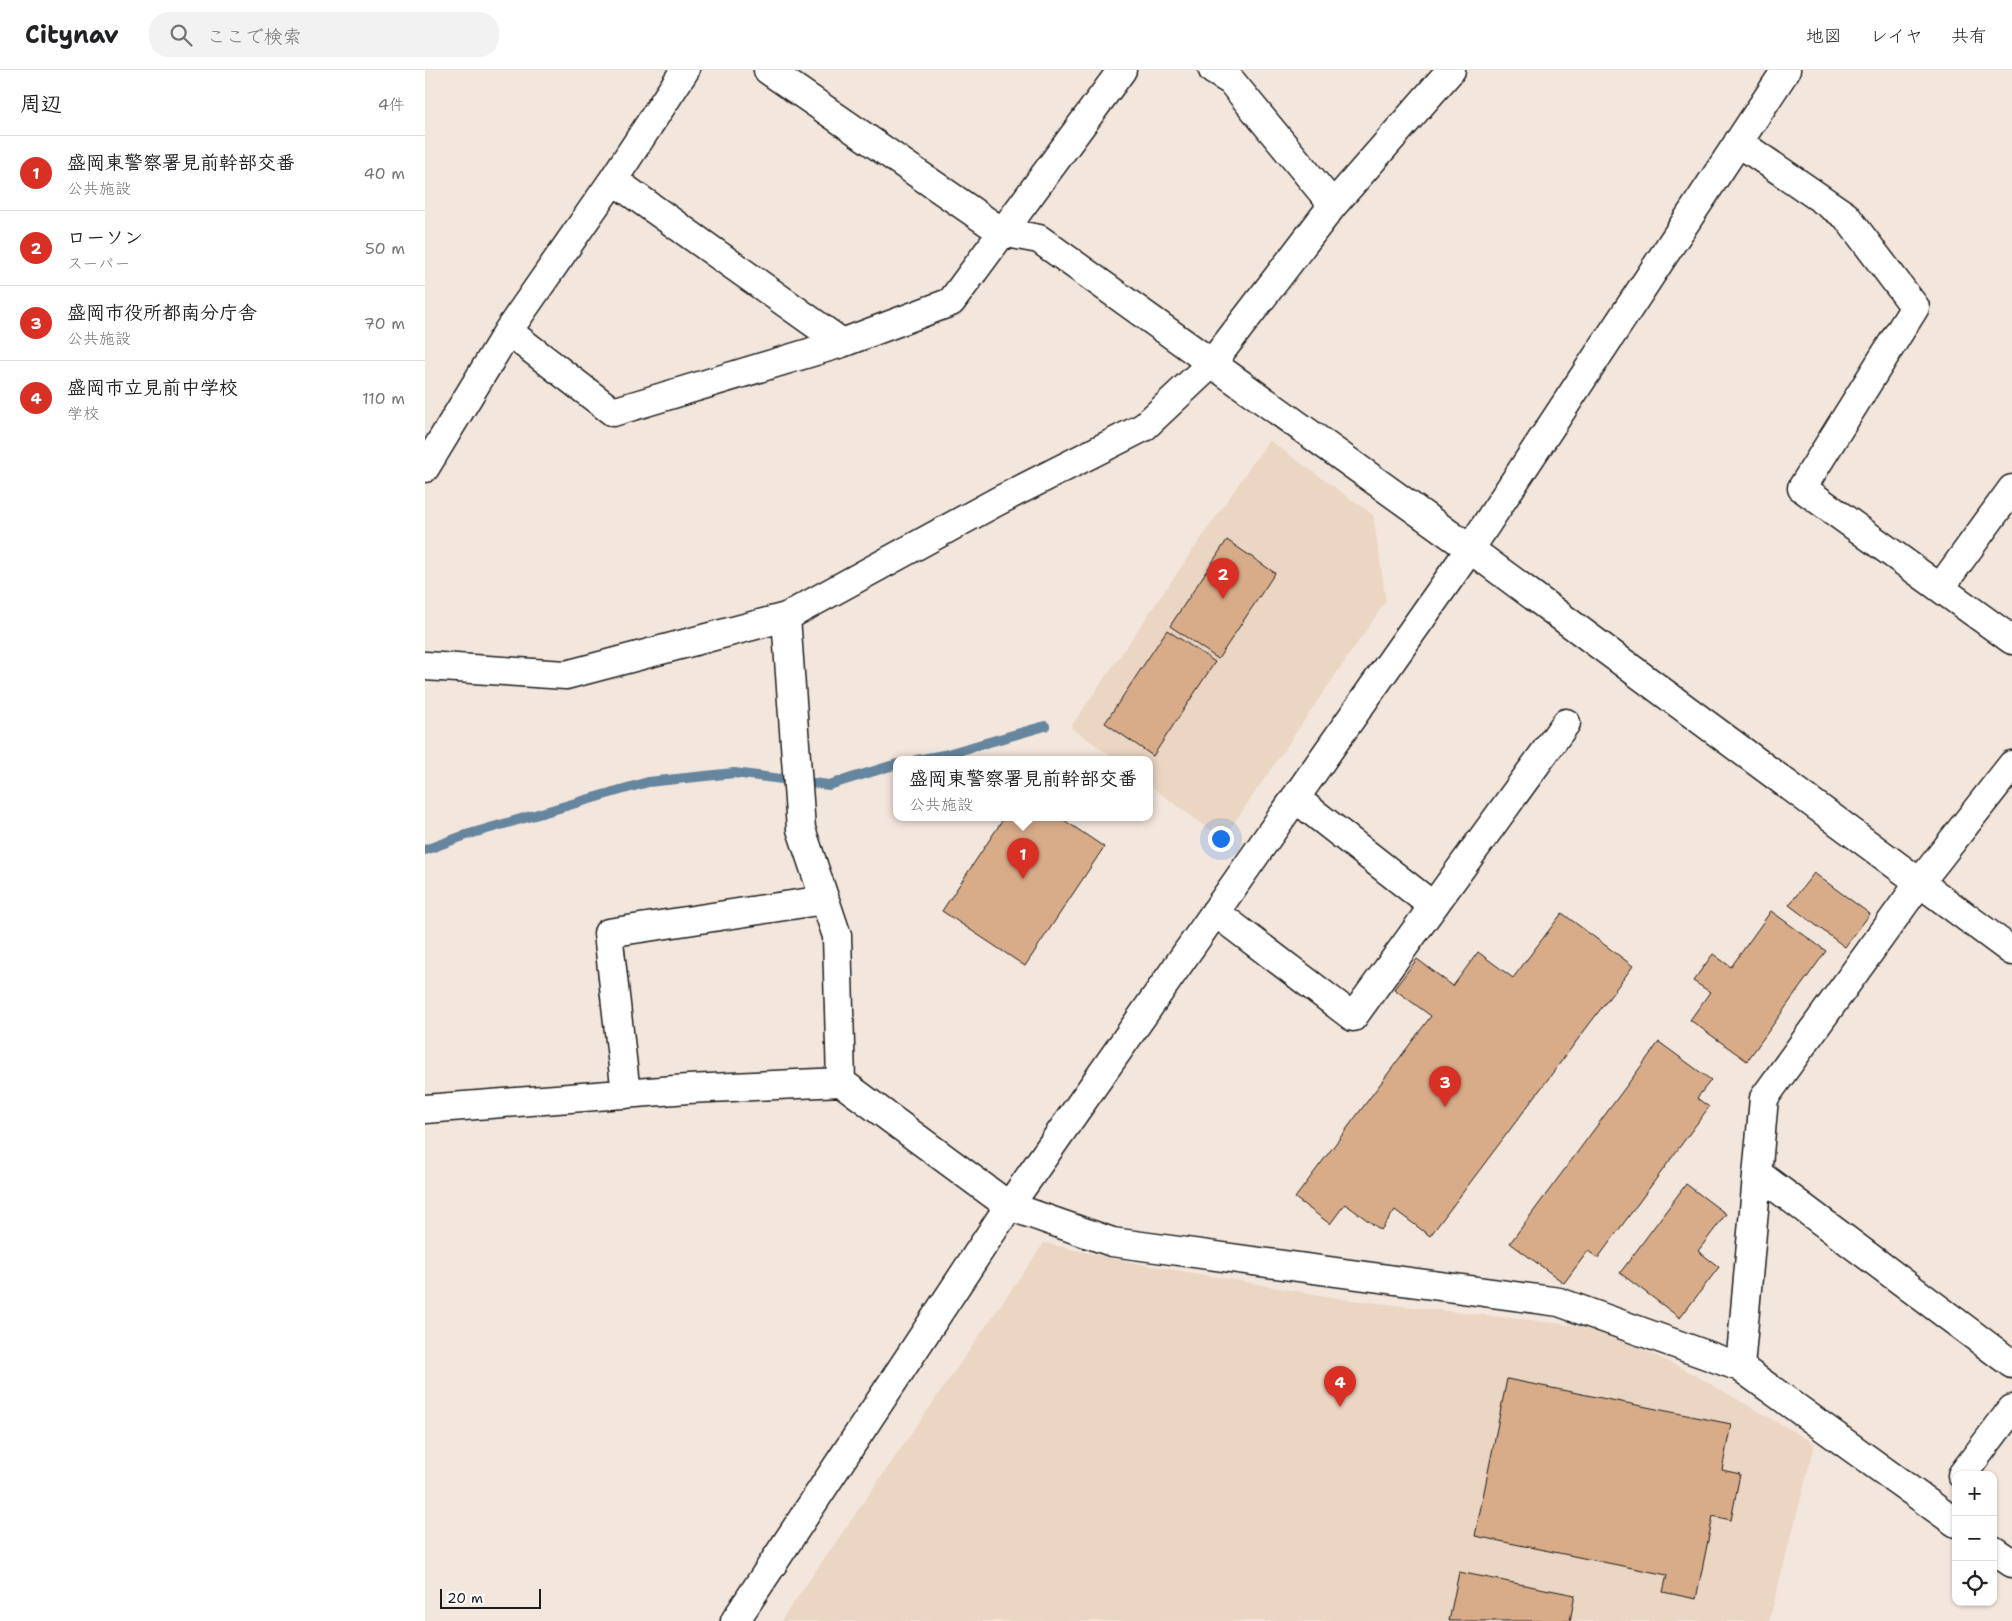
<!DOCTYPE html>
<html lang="ja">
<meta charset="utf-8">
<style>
body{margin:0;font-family:"Shantell Sans","Klee One",sans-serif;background:#f2f2f2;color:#202124}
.controls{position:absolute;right:15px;bottom:15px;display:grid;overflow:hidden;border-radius:10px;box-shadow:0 1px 4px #0004}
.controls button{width:45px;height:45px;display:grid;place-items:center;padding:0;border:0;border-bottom:1px solid #e0e0e0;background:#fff;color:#202124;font:25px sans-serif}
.scale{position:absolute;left:15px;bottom:12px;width:101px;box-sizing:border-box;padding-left:5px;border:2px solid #1c1c1c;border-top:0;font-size:14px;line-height:18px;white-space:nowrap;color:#1c1c1c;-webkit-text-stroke:4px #fff;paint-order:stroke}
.you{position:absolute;left:795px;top:768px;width:18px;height:18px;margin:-12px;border:4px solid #fff;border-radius:50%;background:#1a73e8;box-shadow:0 0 0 8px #1a73e833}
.badge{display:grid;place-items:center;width:32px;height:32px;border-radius:50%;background:#d93025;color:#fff;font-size:16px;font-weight:700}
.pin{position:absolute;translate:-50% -41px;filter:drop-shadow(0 1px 2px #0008)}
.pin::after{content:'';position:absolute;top:26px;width:18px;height:15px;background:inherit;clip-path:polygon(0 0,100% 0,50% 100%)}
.popup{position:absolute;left:468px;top:686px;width:260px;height:65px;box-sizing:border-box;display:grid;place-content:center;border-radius:10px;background:#fff;filter:drop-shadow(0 1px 4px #0005);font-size:16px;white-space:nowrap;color:#757577}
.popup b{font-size:19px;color:#202124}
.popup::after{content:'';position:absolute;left:50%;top:100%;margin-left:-10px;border:10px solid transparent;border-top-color:#fff}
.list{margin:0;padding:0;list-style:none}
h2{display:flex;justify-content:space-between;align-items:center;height:65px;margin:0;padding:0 20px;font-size:21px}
h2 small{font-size:16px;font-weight:400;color:#757577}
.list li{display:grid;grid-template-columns:32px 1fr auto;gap:15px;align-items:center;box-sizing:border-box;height:75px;padding:0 20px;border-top:1px solid #e0e0e0}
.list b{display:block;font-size:19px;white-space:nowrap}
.list p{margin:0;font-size:16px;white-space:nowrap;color:#757577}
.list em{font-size:16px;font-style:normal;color:#757577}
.icon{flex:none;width:28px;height:28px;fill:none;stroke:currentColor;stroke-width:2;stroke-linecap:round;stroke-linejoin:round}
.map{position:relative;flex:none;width:1587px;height:1551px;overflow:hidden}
header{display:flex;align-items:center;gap:30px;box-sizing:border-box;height:70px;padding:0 25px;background:#fff;border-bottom:1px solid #e0e0e0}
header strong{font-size:24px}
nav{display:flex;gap:28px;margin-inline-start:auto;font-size:18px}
.search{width:350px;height:45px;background:#f2f2f2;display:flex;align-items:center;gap:12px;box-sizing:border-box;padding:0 18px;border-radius:20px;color:#757577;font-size:19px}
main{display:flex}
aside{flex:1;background:#fff}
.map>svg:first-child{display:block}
.built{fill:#ebd5c3}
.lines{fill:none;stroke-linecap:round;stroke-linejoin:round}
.stream{stroke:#66859e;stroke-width:10}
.building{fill:#d8ac89;stroke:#1c1c1c}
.minor-casing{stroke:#1c1c1c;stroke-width:31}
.minor{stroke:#fff;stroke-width:28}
</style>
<header>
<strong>Citynav</strong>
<div class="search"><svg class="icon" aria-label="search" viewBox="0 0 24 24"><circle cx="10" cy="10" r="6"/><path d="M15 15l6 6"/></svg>ここで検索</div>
<nav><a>地図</a><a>レイヤ</a><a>共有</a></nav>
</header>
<main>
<aside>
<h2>周辺<small>4件</small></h2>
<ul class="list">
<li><span class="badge">1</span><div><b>盛岡東警察署見前幹部交番</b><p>公共施設</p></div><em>40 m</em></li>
<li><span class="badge">2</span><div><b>ローソン</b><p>スーパー</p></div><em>50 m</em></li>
<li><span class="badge">3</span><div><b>盛岡市役所都南分庁舎</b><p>公共施設</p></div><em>70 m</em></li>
<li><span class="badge">4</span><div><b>盛岡市立見前中学校</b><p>学校</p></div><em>110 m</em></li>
</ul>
</aside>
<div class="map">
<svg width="1587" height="1551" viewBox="0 0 1587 1551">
<rect width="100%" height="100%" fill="#f3e6dc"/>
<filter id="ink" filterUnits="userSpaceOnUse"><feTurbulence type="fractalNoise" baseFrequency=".02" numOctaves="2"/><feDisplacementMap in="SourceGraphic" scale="10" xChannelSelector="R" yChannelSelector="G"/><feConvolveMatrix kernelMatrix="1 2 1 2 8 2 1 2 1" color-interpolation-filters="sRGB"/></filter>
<g filter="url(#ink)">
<!-- built -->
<path class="built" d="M844,370l104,75 13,86 -163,238 -74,-54v-25h-33l-45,-33z
M619,1173l80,18 218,38 255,29 89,42 129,74 -46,177h-988z"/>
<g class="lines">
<!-- stream -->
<path class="stream" d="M491,690l28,-5 101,-29
M0,780l41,-15 182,-53 86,-9 95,12 68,-21"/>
</g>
<!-- building -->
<path class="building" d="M802,470l48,33 -57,86 -48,-33z
M742,560l48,32 -62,94 -48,-33z
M579,748h57l43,29 -79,119 -83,-55z
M1389,803l56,41 -25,33 -56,-42z
M1346,841l55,40 -79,110 -57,-41 20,-28 -17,-11 20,-27 18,13z
M1137,843l71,53 -203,270 -35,-26 -14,20 -36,-26 -15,20 -35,-26 136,-182 -37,-27 23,-30 36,27 25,-34 35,26z
M1234,972l52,38 -14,18 12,9 -111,151 -10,-7 -24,32 -54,-40z
M1261,1114l40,30 -28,37 21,16 -39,51 -60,-45z
M1082,1309l224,45 -9,46 18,4 -9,46 -18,-4 -17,83 -33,-7 4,-17 -192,-39z
M1034,1502l116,23 -5,26h-121z"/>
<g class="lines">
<defs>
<path id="minor" d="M343,0l234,162 37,7 431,310 542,402
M788,0l18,11 102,124
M1313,72l108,74 69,91 -113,181 138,100
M188,110l229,163
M83,261l105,81 229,-69 109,-41 171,-232
M0,398l83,-137 105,-151 72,-110
M1587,419l-72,99 72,52
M361,547l212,-116 146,-74 68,-64 121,-158 118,-135
M0,596l141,9 220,-58 15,212 36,107 4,146
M870,728l138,108
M790,842l138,105 213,-294
M201,1024l-18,-161 216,-33
M0,1039l263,-20 153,-7 168,124 103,36 447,60 181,65 216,156
M1332,1103l255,191
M1315,1297l24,-269 156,-216 92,-117
M1537,1405l50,-66
M1568,1480l19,13
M310,1551l274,-415 461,-657 316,-479"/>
</defs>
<!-- minor casing -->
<use href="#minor" class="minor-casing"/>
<!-- minor -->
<use href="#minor" class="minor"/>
</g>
</g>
</svg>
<div class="controls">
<button>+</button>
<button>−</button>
<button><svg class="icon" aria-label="locate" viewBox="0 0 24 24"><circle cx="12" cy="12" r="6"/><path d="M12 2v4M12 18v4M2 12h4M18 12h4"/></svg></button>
</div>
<div class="scale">20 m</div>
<div class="you"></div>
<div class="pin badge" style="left:598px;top:809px">1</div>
<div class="popup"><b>盛岡東警察署見前幹部交番</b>公共施設</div>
<div class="pin badge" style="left:798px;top:529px">2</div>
<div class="pin badge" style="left:1020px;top:1037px">3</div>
<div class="pin badge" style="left:915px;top:1337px">4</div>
</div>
</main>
